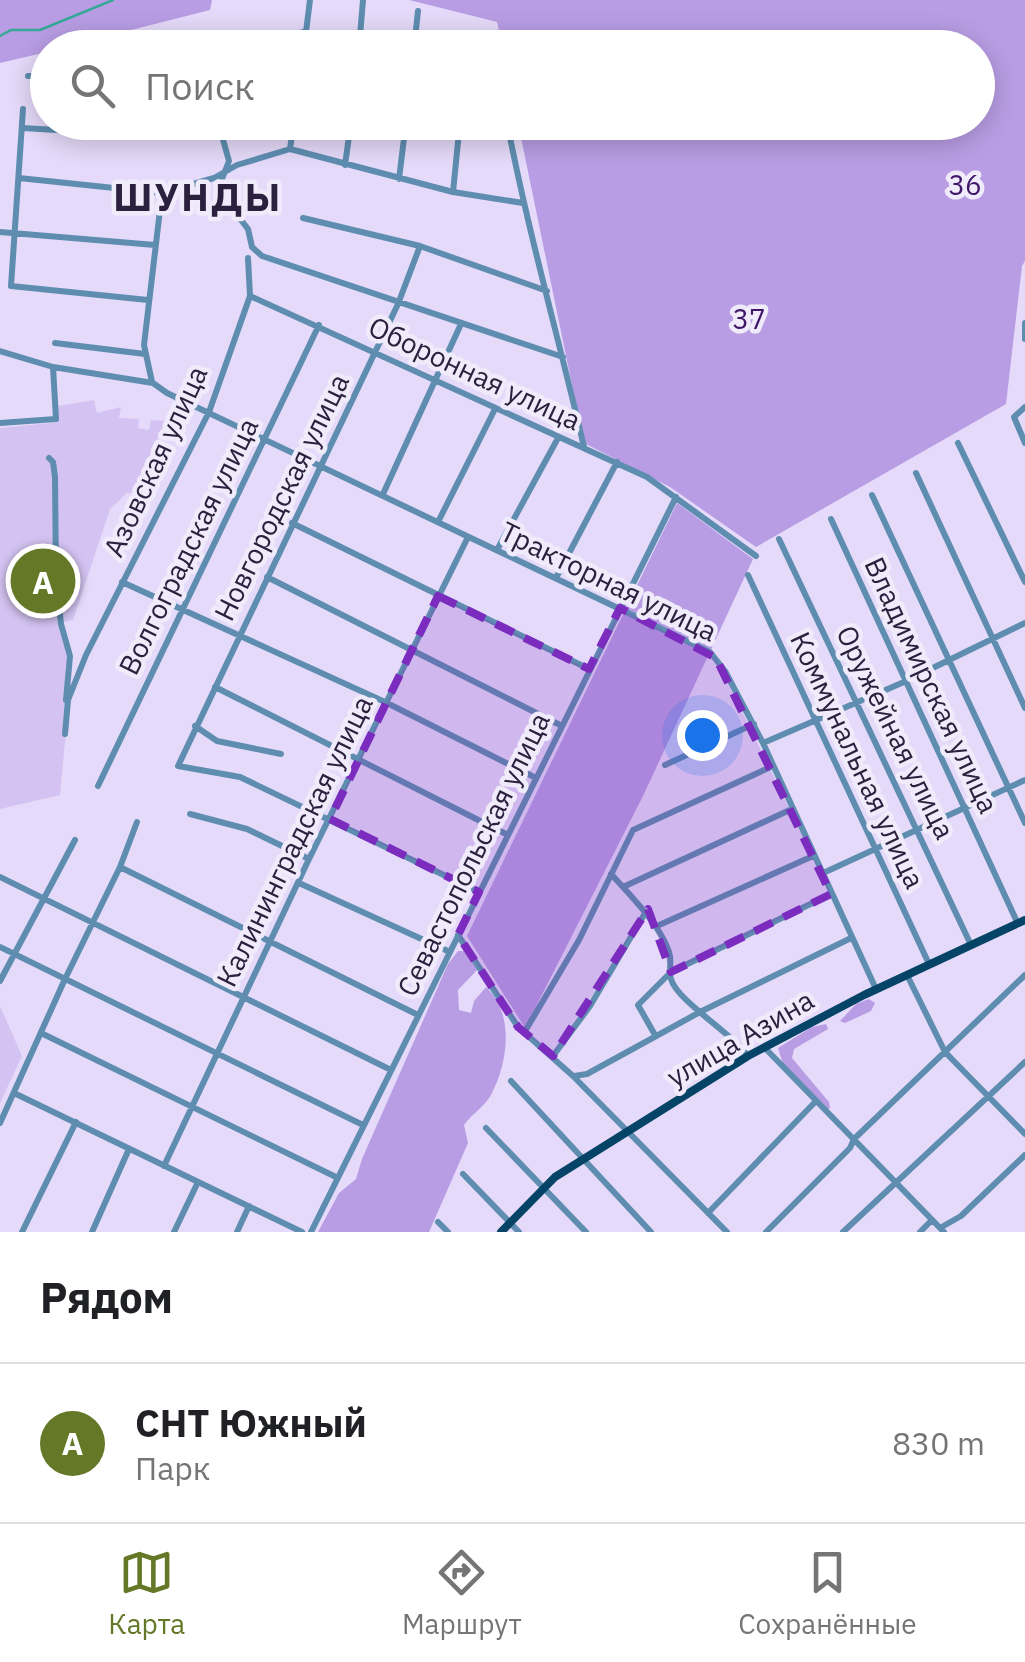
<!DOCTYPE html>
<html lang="ru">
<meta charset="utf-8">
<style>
body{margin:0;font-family:"IBM Plex Sans",sans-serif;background:#f6f6f6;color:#202124}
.you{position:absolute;left:702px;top:735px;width:35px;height:35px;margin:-25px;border:8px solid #fff;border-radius:50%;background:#1a73e8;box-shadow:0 0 0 15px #1a73e833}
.badge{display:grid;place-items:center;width:65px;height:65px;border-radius:50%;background:#657827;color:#fff;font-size:32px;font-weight:700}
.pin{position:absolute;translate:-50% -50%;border:5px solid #fff;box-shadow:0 2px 10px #0006}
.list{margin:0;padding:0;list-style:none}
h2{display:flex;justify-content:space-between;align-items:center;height:130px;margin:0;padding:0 40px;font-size:42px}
h2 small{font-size:32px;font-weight:400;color:#757577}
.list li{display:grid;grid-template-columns:65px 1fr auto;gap:30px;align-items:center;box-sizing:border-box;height:160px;padding:0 40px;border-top:2px solid #e0e0e0}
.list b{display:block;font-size:38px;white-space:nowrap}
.list p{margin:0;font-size:32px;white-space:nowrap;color:#757577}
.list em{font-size:32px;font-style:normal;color:#757577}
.icon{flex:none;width:55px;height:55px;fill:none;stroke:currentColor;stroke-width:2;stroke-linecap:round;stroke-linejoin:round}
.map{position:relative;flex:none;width:1025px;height:1232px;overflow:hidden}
.search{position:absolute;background:#fff;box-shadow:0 5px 25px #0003;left:30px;right:30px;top:30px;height:110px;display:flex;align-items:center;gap:25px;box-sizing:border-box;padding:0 35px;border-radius:55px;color:#757577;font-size:38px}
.sheet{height:290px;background:#fff}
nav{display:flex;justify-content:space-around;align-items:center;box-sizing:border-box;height:140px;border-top:2px solid #e0e0e0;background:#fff;font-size:28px;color:#757577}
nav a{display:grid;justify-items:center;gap:5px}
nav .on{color:#657827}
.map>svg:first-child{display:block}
.green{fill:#d4c3f2}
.forest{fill:#b89de4}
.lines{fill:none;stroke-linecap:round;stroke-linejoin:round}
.stream{stroke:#36a897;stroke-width:2.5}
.minor{stroke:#5e8db0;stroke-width:6}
.major{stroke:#054467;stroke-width:8}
.marked{fill:#7b2cbf;fill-opacity:0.2;stroke:#7b2cbf;stroke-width:8;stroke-dasharray:20 12;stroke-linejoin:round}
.labels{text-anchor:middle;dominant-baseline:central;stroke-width:9;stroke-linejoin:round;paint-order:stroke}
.park-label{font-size:28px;fill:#3f1668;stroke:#f0ebfa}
.street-label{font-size:28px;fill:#2b203d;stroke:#f0ebfa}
.district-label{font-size:38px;font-weight:bold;letter-spacing:2.5px;fill:#2b203d;stroke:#f0ebfa}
</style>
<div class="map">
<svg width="1025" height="1232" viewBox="0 0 1025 1232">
<rect width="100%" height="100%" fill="#e5daf9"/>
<!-- green -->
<path class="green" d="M94,400l3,13 24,-6 -2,11 20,1 -1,9 11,2 2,-10 15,1 -34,72h-5l-17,16 -37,111 -10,2 2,21 7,23 -12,129 -60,14v-381l50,-5 7,-2 1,-15z
M0,1006l22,50 -22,47z"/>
<!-- forest -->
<path class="forest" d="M0,0h212l-2,10 -146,37 -16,1 -1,4 -47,11z
M409,0h616v261l-3,5 -16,138 -250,143 -86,-60 -86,-44 -66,-320 460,-1v-74l-475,-1 -6,-25z
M677,503l76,56 -110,237 -118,232 -58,-92z
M458,951h6l14,18 -20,21 1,20 12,3 3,-12 12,-14c29,27 22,76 5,108 -7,12 -19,19 -27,30l4,18 -39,89h-111l21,-39 17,-14 6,-20 86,-195z
M869,999l6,4 -4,8 -26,12 -5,-2 16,-17z
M826,1024l2,5 -34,20 -2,9 37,44 1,6 -2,1 -45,-45 -5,-16 34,-21z"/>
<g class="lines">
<!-- stream -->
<path class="stream" d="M0,36l11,-6h29l73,-30"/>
<!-- minor -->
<path class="minor" d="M250,48l56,-17
M304,48l6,-48
M359,48l4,-48
M414,48l4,-37
M468,48v-3
M28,76h20
M23,109l-12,177 137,14
M218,122l11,39 -7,18 12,32 14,18 4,18 10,9 301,101
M507,122c21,110 52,217 77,325
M23,128l117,7 45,-13
M290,149l4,-27
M345,165l6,-43
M19,178l143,15 52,-15 23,-13 53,-16 163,43 70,11
M399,179l7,-57
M453,192l7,-70
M303,218l117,28 127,45
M0,232l155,13
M420,246l-22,58 -220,462 62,11 239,115
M250,296l397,181 109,79
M1025,323v16
M55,343l90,11
M0,351l53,16 100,16 14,10 543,259 15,19 38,72 113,246
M152,382l-8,-37 18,-152
M1025,407l-11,10 11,26
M0,423l56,-4 -3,-52
M958,443l67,139
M49,458l4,4 2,15 1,101 5,46 9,32 -4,44
M916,473l109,235
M383,494l78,-170
M872,495l153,328
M831,519l187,405
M438,522l57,-113
M292,523l297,146
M779,539l192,406
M497,550l61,-112
M748,575l181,389
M267,577l295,149
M556,578l61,-116
M122,582l263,120 151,76
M215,687l293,148
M195,726l22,15 64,13
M65,734l3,-34 18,-45 123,-243 41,-116 -2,-38
M763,743l141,-61 121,-59
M665,765l89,-41
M98,786l221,-461
M190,814l57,15 62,30
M120,867l298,148
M611,874c19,21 53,55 59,82 1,7 -1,17 1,23 6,22 61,54 77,77
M821,874l204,-94
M0,877l391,193
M299,883l151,69
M623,887l169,-78
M657,926l156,-70
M458,935l60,92 55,49 154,156
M0,947l363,178
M907,975l38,77 80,82
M0,981l75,-141
M41,1033l297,145
M524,1033l55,-93 54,-110 140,-64
M655,1035l-17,-30 33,-33 160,-78
M764,1047l180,185
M553,1056l37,-50 54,-91
M574,1076l13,-2 113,-62 151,-74
M511,1081l140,151
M14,1093l288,139
M0,1123l65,-144 55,-112 17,-45
M486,1128l100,104
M164,1166l145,-307 159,-322
M463,1174l56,58
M708,1213l108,-112
M438,1222l10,10
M940,1228l21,-12 64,-61
M22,1232l54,-110
M92,1232l37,-83
M174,1232l24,-50
M237,1232l12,-26
M311,1232l365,-735
M766,1232l84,-84 4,-9 171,-164
M843,1232l182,-170
M920,1232l11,-11"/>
<!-- major -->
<path class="major" d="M501,1232l54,-55 193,-121 116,-61 161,-75"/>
</g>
<!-- marked area -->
<path class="marked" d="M438,596l151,73 31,-61 96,50 115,236 -160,78 -23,-63 -95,147 -35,-29 -60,-92 21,-43 -149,-73z"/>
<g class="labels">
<!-- park labels -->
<g class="park-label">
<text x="965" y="184">36</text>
<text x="749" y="318">37</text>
</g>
<!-- street labels -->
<g class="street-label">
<text transform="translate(475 373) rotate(25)">Оборонная улица</text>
<text transform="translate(155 461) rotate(-65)">Азовская улица</text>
<text transform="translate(281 497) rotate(-64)">Новгородская улица</text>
<text transform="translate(188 546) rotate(-64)">Волгоградская улица</text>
<text transform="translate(609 581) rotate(26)">Тракторная улица</text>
<text transform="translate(932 685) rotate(65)">Владимирская улица</text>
<text transform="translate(896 732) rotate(64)">Оружейная улица</text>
<text transform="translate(858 760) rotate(65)">Коммунальная улица</text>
<text transform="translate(294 841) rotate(-64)">Калининградская улица</text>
<text transform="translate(473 854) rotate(-64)">Севастопольская улица</text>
<text transform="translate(740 1038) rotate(-30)">улица Азина</text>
</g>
<!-- district labels -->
<g class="district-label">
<text x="198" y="196">ШУНДЫ</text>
</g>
</g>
</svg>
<div class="you"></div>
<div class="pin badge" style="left:43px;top:581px">A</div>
<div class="search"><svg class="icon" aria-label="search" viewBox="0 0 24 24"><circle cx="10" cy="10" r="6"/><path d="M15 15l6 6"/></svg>Поиск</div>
</div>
<section class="sheet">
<h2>Рядом<small></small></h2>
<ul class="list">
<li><span class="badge">A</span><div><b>СНТ Южный</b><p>Парк</p></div><em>830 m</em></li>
</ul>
</section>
<nav>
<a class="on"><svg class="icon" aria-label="map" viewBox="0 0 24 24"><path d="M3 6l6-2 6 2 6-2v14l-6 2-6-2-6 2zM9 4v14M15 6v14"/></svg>Карта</a>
<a><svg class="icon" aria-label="directions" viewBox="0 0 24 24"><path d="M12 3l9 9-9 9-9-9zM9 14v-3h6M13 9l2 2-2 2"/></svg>Маршрут</a>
<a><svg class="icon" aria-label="saved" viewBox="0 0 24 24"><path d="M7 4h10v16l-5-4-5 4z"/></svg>Сохранённые</a>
</nav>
